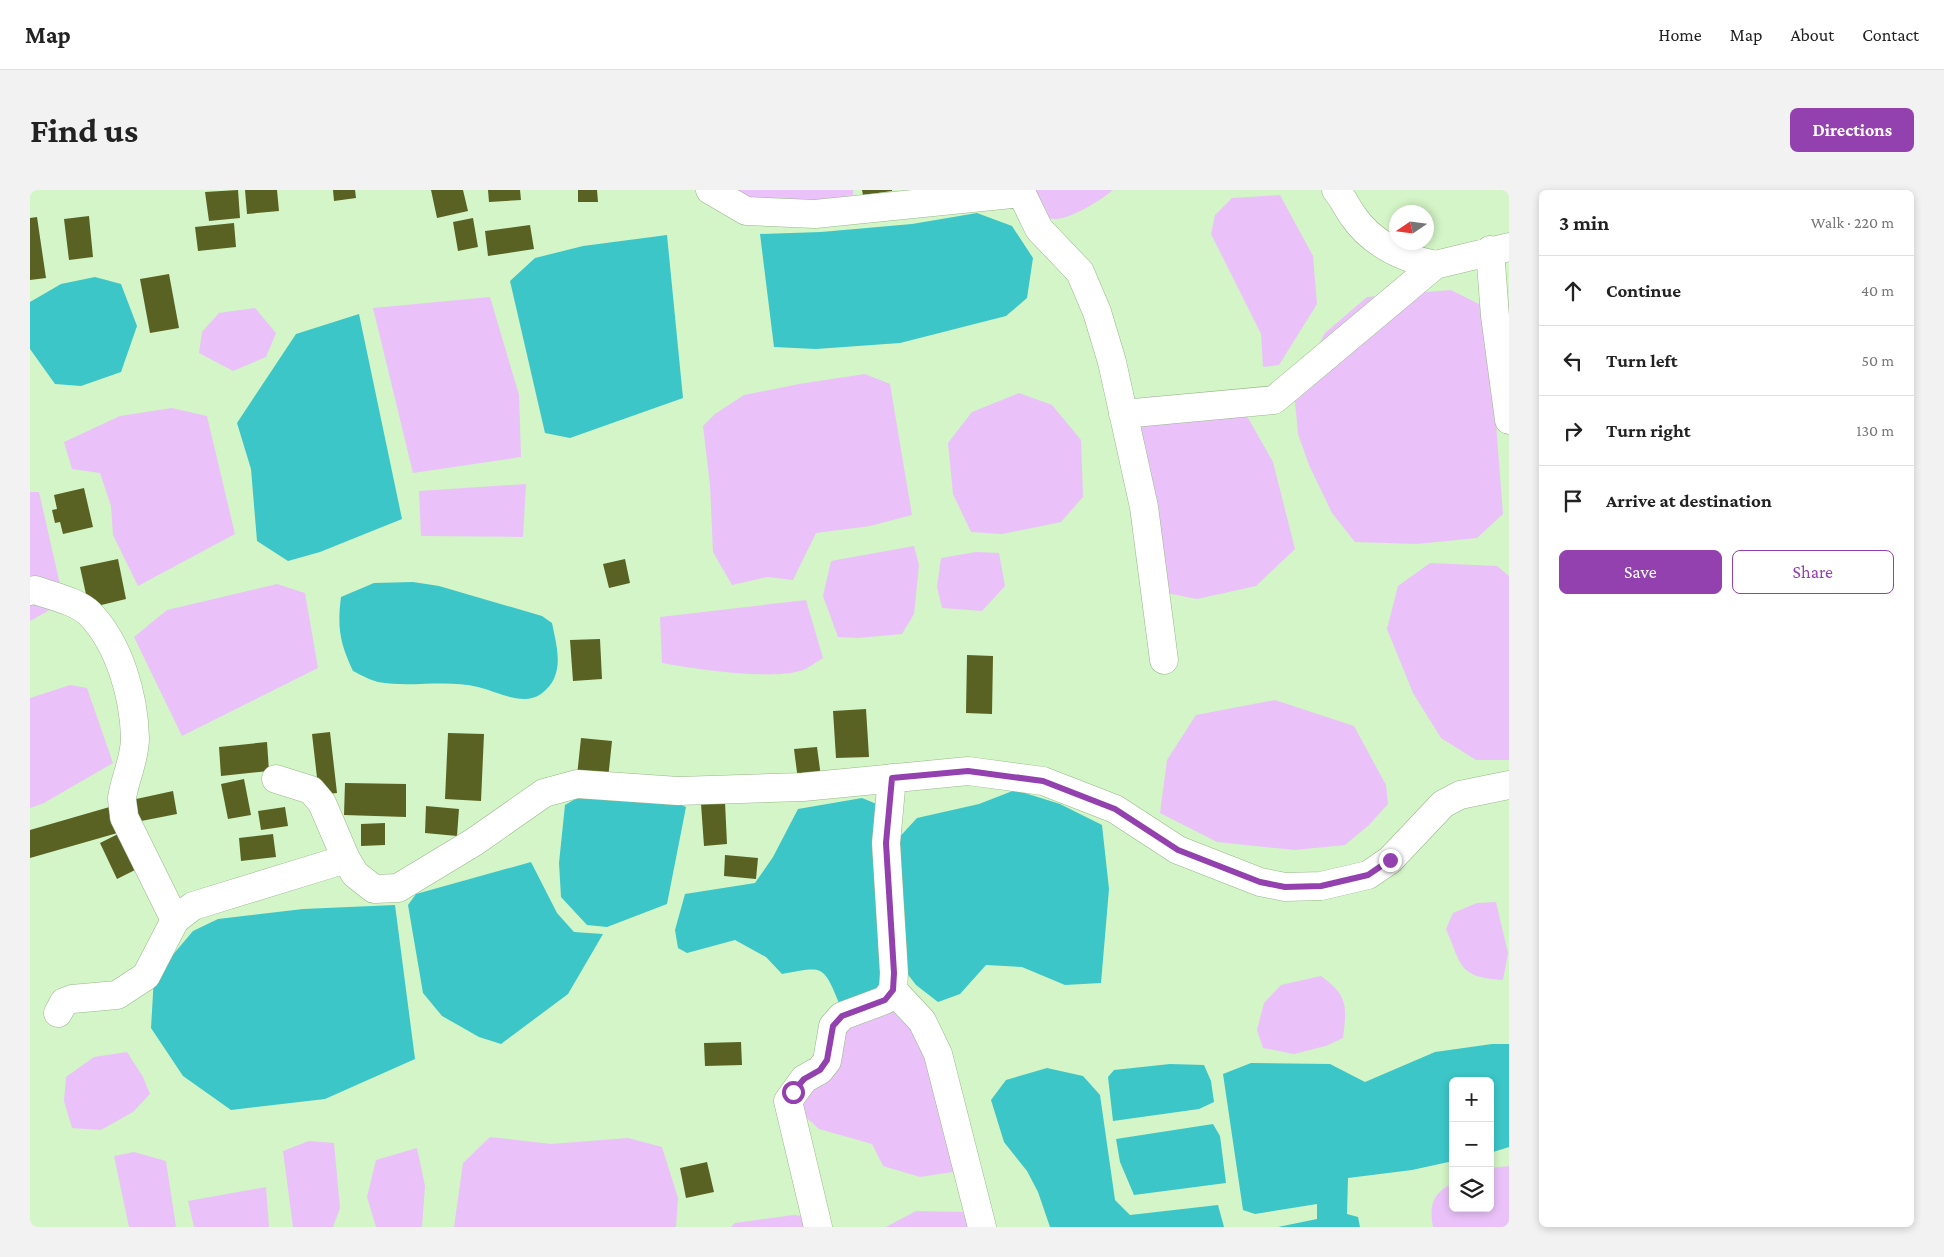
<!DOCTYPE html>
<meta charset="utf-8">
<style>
body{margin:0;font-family:"Crimson Pro",serif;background:#f2f2f2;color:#222}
.controls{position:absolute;right:15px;bottom:15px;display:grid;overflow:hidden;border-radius:8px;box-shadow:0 2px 8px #0003}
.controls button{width:45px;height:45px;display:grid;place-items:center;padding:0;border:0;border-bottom:1px solid #e0e0e0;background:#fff;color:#222;font:25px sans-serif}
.compass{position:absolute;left:1359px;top:15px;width:45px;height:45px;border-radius:50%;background:#fff;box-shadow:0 2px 8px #0003;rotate:257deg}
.stop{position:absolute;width:15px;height:15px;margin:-11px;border:4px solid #9441b0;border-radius:50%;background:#fff}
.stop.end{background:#9441b0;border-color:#fff;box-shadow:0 1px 5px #0008}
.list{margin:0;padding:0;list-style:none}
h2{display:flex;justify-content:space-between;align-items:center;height:65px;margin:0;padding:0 20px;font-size:21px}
h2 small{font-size:16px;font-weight:400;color:#767676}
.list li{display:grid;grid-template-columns:32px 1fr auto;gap:15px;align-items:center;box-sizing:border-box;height:70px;padding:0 20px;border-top:1px solid #e0e0e0}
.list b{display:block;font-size:19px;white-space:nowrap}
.list em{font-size:16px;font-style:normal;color:#767676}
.actions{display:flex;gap:10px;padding:15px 20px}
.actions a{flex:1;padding:11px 0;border:1px solid #9441b0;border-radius:8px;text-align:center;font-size:18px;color:#9441b0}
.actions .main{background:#9441b0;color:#fff}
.icon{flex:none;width:28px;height:28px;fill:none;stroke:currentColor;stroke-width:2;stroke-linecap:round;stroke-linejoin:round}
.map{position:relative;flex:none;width:1479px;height:1037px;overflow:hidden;border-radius:8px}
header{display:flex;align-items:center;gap:30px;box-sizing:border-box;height:70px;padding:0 25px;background:#fff;border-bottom:1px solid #e0e0e0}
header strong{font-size:24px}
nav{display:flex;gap:28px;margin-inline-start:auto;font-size:18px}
.intro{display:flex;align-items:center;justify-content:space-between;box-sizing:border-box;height:120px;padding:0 30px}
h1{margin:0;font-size:35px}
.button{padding:12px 22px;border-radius:8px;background:#9441b0;color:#fff;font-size:18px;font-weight:700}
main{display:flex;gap:30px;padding:0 30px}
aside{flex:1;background:#fff;border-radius:8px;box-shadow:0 2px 8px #0003}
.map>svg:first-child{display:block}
.green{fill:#eac2f9}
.water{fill:#3cc6c8}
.building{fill:#596223}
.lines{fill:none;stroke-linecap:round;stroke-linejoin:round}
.street-casing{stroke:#98b78b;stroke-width:29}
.street{stroke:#fff;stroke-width:28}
.route{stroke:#9441b0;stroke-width:6}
</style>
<header>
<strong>Map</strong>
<nav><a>Home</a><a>Map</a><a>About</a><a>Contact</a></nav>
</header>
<div class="intro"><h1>Find us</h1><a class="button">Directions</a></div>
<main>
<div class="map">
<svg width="1479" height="1037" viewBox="0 0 1479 1037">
<rect width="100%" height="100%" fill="#d4f5c7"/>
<!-- green -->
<path class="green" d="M668,0h155v5l-44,8 -81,-1z
M980,0h103c-12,10 -42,29 -58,29 -17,0 -34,-18 -45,-29z
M1250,5l33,61 4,48 -38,61 -16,2 -2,-33 -50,-100 4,-19 17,-17z
M1421,100l36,18 16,206 -26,24 -60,6 -62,-2 -23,-29 -23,-48 -11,-31 -4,-44 31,-57 42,-36z
M460,107l29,98 2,62 -108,16 -40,-165z
M225,118l21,25 -10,24 -33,14 -34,-18 3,-21 17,-19z
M835,184l25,10 22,131 -42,11 -54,7 -23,47 -26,-3 -35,8 -19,-33 -3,-67 -7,-59 12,-12 29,-19 55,-11z
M989,203l33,12 29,35 2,57 -22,25 -59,12 -31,-2 -18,-38 -5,-51 24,-31z
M1121,206l54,8 42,12 26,46 22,87 -39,37 -59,13 -36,-7 -44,-171z
M142,218l35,8 28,118 -97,52 -25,-51 -2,-29 -11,-33 -28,-4 -8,-27 56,-26z
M496,294l-3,53 -102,-1 -2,-45z
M0,302h9l25,110 -34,19z
M884,356l5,19 -5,49 -12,20 -44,4 -20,-1 -15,-41 8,-35z
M946,362l23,1 6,33 -23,25 -40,-3 -5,-21 4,-29z
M1400,373l67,3 12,10v184h-33l-35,-22 -28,-45 -26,-64 11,-43z
M247,394l28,9 13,75 -136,68 -48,-99 33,-27z
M776,410l17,58c-7,4 -15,11 -23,13 -30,9 -106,-2 -138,-8l-2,-46z
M40,495l17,3 26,75 -69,40 -14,5v-110z
M1245,510l79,26 32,59 2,19 -19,21 -24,20 -50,5 -78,-8 -57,-29 7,-53 29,-45z
M1466,712l12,51 -5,27c-45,-3 -41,-14 -57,-51l7,-16 24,-10z
M1291,786c27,20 26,29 22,62l-17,8 -32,8 -31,-6 -6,-18 7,-27 17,-18z
M882,818l42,140 -1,24 -33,5 -37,-11 -11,-22 -53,-15 -20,-18 6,-22 22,-15 15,-20 -3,-22 38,-20z
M97,862l16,25 7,17 -17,18 -32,18 -29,-2 -8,-27 2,-24 28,-20z
M460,947l61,7 77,-6 34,9 16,51 -2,29h-222l9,-64z
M279,951l25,2 6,65 -7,19h-40l-10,-76z
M387,958l8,38 -3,41h-46l-9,-30 9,-37z
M104,962l32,9 10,66h-47l-15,-71z
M1479,976v61h-76c-4,-21 -1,-34 20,-44v25h37v-40z
M236,997l3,40h-75l-6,-26z
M886,1021l47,1 5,15h-82z
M764,1025l22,3 6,9h-91l4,-4z"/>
<!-- water -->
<path class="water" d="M947,23l35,13 21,32 -6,40 -21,18 -106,27 -84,6 -42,-2 -14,-113 61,-2 91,-8z
M637,45l16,163 -113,40 -25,-5 -35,-152 25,-23 48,-12z
M65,87l26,7 16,42 -16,46 -40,14 -26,-2 -25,-35v-47l31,-18z
M329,124l43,205 -82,33 -32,9 -31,-20 -6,-72 -14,-46 59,-89z
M383,392l26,4 103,30 10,7c5,25 14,53 -11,71 -18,13 -45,-3 -63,-7 -32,-8 -68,1 -100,-5 -8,-2 -17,-7 -25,-11 -13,-28 -16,-43 -12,-74l33,-14z
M561,600l77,9 18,8 -19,97 -60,23 -20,-2 -26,-28 -2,-34 6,-58z
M985,600l45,14 42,21 7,64 -8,94 -36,2 -43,-18 -36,-2 -26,29 -22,8 -22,-17 -16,-21 -6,-121 23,-25 62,-14z
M832,608l17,7 7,182 -47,16c-16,-40 -17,-36 -57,-29l-16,-17 -31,-17 -48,13 -9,-5 -3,-18 10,-36 70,-11 18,-26 25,-48z
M501,672l26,51 17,19 29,2 -35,60 -67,50 -22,-7 -37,-21 -19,-23 -15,-88 8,-11z
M365,715l20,154 -90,40 -94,11 -48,-34 -32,-48 3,-51 39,-46 25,-12 85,-10z
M1462,854h17v103l-19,6v-72h-37v80l-41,9 -64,8 -1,36 11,3 2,10h-82l39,-8v-15l-62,10 -12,-4 -20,-136 28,-11 79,1 35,18 70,-30z
M1140,874l34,1 7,16 3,21 -15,7 -86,12 -5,-44 6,-7z
M1017,878l36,8 17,19 15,105 15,15 88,-10 6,22h-174l-12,-35 -11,-21 -23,-29 -13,-42 15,-20z
M1183,934l7,12 6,47 -92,12 -14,-33 -4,-23z"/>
<!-- building -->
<path class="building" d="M208,0l2,28 -31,3 -4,-29z
M215,0h32l2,21 -32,3z
M303,0h22l1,8 -22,3z
M401,0h32l5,21 -31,7z
M458,0h32l1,10 -32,2z
M548,0h19l1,12h-20z
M832,0h30v1l-29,4z
M59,26l4,41 -24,3 -5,-41z
M7,27l9,61 -16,2v-62z
M443,28l5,29 -20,4 -5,-29z
M204,33l2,24 -38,4 -3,-24z
M500,35l4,24 -46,7 -3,-25z
M139,84l10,54 -29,5 -10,-54z
M54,298l9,39 -30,7 -3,-12 -5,1 -3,-13 5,-1 -3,-14z
M88,369l8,40 -37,9 -9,-41z
M595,369l5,24 -21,5 -6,-24z
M570,449l2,40 -29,2 -3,-41z
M937,465l26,1 -1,58 -26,-1z
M836,519l3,48 -33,1 -3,-47z
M300,542l7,61 -18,2 -7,-61z
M418,543l36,1 -3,67 -36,-2z
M551,548l31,3 -4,38 -31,-3z
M237,552l2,29 -48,5 -2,-29z
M787,557l4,30 -23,3 -4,-31z
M214,589l7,36 -23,4 -7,-35z
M315,593l61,1v33l-62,-2z
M143,601l4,23 -46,9 -4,-22z
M695,612l2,42 -23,2 -3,-42z
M83,616l8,26 -91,26v-28z
M396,616l33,3 -2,27 -32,-3z
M255,617l3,19 -27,4 -3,-19z
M355,633v22l-24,1v-22z
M90,643l17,36 -20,10 -17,-36z
M243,644l3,23 -35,4 -2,-23z
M695,665l33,3 -2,21 -32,-3z
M711,852l1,23 -37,1 -1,-23z
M677,972l7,30 -28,6 -6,-30z"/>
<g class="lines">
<defs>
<path id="street" d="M680,0l36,21 69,3 206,-21
M990,0l19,39 41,43 17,40 15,50 32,145 20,153
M1306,0c7,8 11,18 17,26 19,28 50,42 82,49
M1460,60l5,66 14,104
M1093,224l151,-14 161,-135 74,-18
M0,401l5,-1c17,6 42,11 55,24 30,31 44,83 45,124 0,21 -10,40 -13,60 0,6 2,13 2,19l51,103
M246,589l35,11 11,13 24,56 9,15 19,15 24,-1 76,-46 70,-49 33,-9 101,7 125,-4 165,-16 75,10 72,28 63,41 82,32 25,5 36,-1 47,-11 22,-15 53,-56 17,-9 49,-10
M863,800l29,31 16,33 44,173
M28,823l6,-11 8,-3 45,-4 29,-19 29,-56 18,-14 153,-47
M788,1037l-30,-126 16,-22 16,-9 7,-9 6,-35 9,-10 43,-16 8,-10 1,-17 -8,-130 6,-65"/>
</defs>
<!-- street casing -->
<use href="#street" class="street-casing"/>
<!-- street -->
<use href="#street" class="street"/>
</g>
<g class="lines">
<!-- route -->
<path class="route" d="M763,902l11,-13 16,-9 7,-10 6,-34 9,-10 43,-16 8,-10 1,-17 -8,-130 6,-65 76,-7 75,10 72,28 63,41 82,32 25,5 36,-1 47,-11 22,-15"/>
</g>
</svg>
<div class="controls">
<button>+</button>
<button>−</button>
<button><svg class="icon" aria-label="layers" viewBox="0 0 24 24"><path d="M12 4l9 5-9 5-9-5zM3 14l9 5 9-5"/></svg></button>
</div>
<svg class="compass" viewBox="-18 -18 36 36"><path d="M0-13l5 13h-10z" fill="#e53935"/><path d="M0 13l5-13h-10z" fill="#767676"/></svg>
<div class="stop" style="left:763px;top:902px"></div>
<div class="stop end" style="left:1360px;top:670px"></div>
</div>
<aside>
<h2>3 min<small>Walk · 220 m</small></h2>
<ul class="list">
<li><svg class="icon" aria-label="ahead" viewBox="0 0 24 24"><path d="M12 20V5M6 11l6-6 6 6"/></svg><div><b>Continue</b></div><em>40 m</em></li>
<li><svg class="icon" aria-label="left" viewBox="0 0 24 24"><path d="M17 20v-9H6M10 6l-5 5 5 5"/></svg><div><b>Turn left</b></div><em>50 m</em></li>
<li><svg class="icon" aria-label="right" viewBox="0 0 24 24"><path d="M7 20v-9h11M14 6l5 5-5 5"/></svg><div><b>Turn right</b></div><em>130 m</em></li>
<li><svg class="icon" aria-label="arrive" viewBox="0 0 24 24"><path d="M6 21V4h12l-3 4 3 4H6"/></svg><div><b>Arrive at destination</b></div></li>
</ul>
<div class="actions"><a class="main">Save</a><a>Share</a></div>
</aside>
</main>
